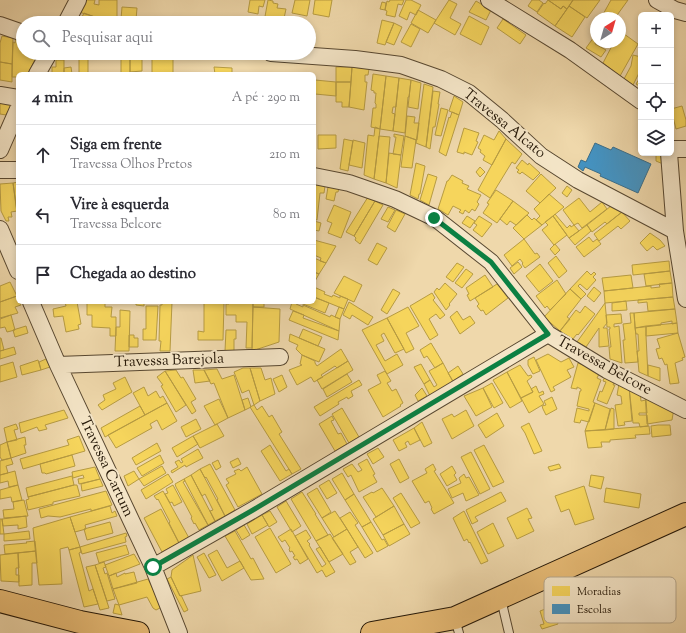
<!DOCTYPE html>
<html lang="pt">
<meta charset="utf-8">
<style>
body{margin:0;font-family:"Sorts Mill Goudy",serif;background:#f2f2f3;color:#2b2b33}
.controls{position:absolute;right:12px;top:12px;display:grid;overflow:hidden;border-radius:6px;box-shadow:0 2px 6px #0003}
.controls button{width:36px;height:36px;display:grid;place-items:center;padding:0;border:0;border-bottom:1px solid #e1e1e2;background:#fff;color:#2b2b33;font:20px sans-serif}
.compass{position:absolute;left:590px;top:12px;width:36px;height:36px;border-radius:50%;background:#fff;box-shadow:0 2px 6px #0003;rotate:37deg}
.stop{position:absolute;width:12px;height:12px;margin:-9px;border:3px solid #0b8043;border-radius:50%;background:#fff}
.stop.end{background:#0b8043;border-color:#fff;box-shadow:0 1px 4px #0008}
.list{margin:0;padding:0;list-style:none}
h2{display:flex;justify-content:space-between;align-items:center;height:52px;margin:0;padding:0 16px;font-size:17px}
h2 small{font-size:13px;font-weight:400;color:#7c7c81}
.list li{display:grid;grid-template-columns:26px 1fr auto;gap:12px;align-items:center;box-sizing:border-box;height:60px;padding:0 16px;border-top:1px solid #e1e1e2}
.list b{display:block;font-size:15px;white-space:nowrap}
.list p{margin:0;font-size:13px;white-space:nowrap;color:#7c7c81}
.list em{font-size:13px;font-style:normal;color:#7c7c81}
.icon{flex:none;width:22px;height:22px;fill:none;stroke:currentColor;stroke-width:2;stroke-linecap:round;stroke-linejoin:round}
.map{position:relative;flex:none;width:686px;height:633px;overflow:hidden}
.search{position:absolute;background:#fff;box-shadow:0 2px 6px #0003;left:16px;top:16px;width:300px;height:44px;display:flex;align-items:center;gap:10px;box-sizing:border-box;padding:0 14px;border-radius:22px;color:#7c7c81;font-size:15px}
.panel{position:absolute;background:#fff;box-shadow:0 2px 6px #0003;left:16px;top:72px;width:300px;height:232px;border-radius:6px}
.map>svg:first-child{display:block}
.homes{fill:#f6d55c;stroke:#b79c42}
.schools{fill:#4393c3;stroke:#3a6e8b}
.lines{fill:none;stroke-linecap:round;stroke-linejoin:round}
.service-casing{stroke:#574730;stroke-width:10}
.minor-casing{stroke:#574730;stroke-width:18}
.primary-casing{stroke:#241707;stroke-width:24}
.service{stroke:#f5e6c8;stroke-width:8}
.minor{stroke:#f5e6c8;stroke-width:16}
.primary{stroke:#e8bc76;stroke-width:22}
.route{stroke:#0b8043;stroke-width:5}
.labels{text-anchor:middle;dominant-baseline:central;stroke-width:4;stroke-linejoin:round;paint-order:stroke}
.street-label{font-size:15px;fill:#241707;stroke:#f5e6c8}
.key{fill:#f5e6c8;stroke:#b6a88e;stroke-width:1}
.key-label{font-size:11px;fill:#241707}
</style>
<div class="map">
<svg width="686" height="633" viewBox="0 0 686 633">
<rect width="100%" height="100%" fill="#efd8ab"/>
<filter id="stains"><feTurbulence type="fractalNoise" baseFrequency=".005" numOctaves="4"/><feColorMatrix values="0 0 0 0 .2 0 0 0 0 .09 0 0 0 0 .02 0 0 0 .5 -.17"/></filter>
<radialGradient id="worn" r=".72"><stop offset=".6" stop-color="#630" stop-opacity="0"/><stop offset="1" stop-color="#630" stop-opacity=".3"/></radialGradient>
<!-- homes -->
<path class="homes" d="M84,0h11l-1,4 5,1v-5h18v19l-22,-2 -16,-5z
M250,0h15l-2,7 -4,-1 -1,8 -10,-2z
M268,0l5,1v2l5,1 -1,4 9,1 -3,14 -19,-1z
M295,0h15l-3,16 -15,-3z
M315,0h17l-3,17 -16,-3z
M390,0h14l-2,5 -4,-1 -3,13 -9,-2 1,-4 -2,-1 2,-9 2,1z
M406,0h5l10,5 -5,10 -6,-3 -3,8 -8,-4z
M449,0l8,4 -7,14 11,6 -6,11 -21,-12z
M532,0h7l4,3 -6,9 -9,-6z
M548,0l13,9 2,-3 4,3 -12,17 -18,-13 7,-10 1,1z
M548,0h25l-6,9 -4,-3 -2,3z
M573,0h27l-13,18 -18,-12z
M611,0h17l-13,18h-14z
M476,1l15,9 -5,10 -17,-8z
M382,2l4,1 -1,7 -5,-1z
M569,6l16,11 -13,20 -17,-11z
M122,7l15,1 -1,12 -15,-1z
M418,10l18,10 -8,13 -17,-10z
M84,13l11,4 29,2 -1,4h-44z
M469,16l20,11 -8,18 -21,-11z
M503,19l23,16 -6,9 -23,-16z
M382,20l12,3 -9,22 -8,-2z
M394,23l8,4 -8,18 -8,-3z
M411,24l9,5 -9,18 -10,-5z
M620,31l18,13 -18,32 -17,-13 11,-21h6z
M2,36l11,2 -1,26 -12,-2v-19z
M16,36l7,2v15h15l-10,21h-10v3h-6l1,-35 2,1z
M594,37l2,2 -1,5 11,6 -5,7 -15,-9z
M152,53h17v6h4v15h-21z
M633,55l8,2v16h-2l-6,12 -9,-6 7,-13z
M142,58v13l-12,1v-13z
M79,59h9v15h-9z
M121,59h9v15h-9z
M56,60h8v14h-12v-7h4z
M0,62l12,2v18l-12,-2z
M71,67l1,7h-8v-6z
M214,67l18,1v6h-17z
M336,67h16l-1,15h-15z
M352,67l17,2 -1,6h-3v7h2l-3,28 -15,-3z
M373,74l13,2 -6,53 -9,-2 2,-19h3v-4l-1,-1 1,-10h-2v-2l-3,-1z
M386,76l13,2 -3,29h-3l-1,6 3,1 -2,17 -13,-2z
M641,76v11l-5,-3z
M399,78l12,2 -2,17h-1l-3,36 -12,-2z
M315,80l21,2v14l-21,-2z
M411,80l10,3 -3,26 -10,-2z
M336,82h15l-2,25h-7v-5h-6z
M424,84l9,3 -7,60 -10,-4z
M433,91l7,1 -2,12h1l-4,23h-2l-3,22 -4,-2z
M454,96l9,6 -4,13 -10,-4z
M0,99l10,2 1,5 -5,9 -6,-1z
M682,106l4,14v6l-10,3 -5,-20z
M441,108l7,2 -7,26 -6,-1z
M452,112l7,3 -13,41 -7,-4 10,-35 1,1z
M407,116l8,1 -1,6h5l-2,17 -12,-4z
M375,127l5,2 -6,50 -10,-4 4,-40 6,1z
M464,128l15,5 -3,8 2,1 -6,13 -8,-3v2l-7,-2z
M499,131l7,8 -14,26 -9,-5 2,-4 -5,-4 1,-2 -3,-2 6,-13 10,5z
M394,134l10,2 -3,19 -8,-1 3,-17h-2z
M318,135h18v13l-18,1z
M379,136l11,1 -4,46 -12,-4z
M405,136l11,4 -4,28 -11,-1z
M344,139l9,2 -5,30 -8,-2z
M506,139l16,15 -7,10 -3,-2 -22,36 -12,-8z
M353,140l12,3 -3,25 -13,-3z
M389,153l12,2 -4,33 -11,-5z
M654,153h10l-1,11 -7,-3v-6h-2z
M522,160l6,5 1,-2 11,10 -7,7 -11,-8 -2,2 -3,-2 2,-2 -3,-2z
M416,163l9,3 -5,28h-1l-1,5 -8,-4z
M480,167l5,5 -5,5 -4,-5z
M428,174l9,3 -8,28 -9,-5z
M541,174l15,14 -16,15 -14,-12z
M452,175l11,6 -1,2 7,3 -2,3 14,6 -4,7 2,2 -4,7 -3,-2 -3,4 -4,-3 -2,4 -4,-2 2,-2 -8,-4 -5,9 -10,-6 9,-28h1z
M18,182v39l-5,-38z
M13,183l4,28 -6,1 1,5h-4l1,4h-3l-5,-10 -1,-27z
M314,184l11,2 -1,7h-4l-3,27 -3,-1z
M567,186l5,4 -5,7 -5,-4z
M328,187l11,1 -1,4h-2l-2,9 -8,-2z
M496,190l17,11 -16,22 -14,-10 6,-9 -2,-1z
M549,194l15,13 -22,18 -6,-5 4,-4 -6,-7z
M368,197l7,4 -21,35 -8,-4z
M579,198l11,14 12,-10 5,7 -25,19 -4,-5 -4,2 -11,-15z
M375,201l8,4 -23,39 -5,-4 1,-2 -2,-2z
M513,201l16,12 -13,12 -6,-4 -3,4 -7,-6z
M334,205l17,7 -10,26 -13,-5 4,-10 -5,-2z
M611,206l11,6 -15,12 -2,-2 -13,10 -5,-7z
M388,207l7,3 -7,12 -7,-3z
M396,210l9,4 -10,18 -8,-5z
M622,212l8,9 -9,8 -3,-3 -19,15 -5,-7z
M555,214l12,14 3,-3 1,2 3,-2 5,6 -10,7 -16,-22z
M527,215l5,5 2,-2 8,7 -18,14 -11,-11z
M467,216l8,5 -5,7 -8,-5z
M479,216l13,8 -10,13 -9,-7 4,-5 -3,-2z
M553,216l14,19 -13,10 -12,-15 6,-5 -3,-3z
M314,221l7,2 -2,8 -5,-1z
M587,225l4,6 -16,14 -6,-7z
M650,233l10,7 5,6 -8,4 -4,-4 -6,5 -7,-8z
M589,237l4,5 4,-3 4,5 -17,13 -8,-10z
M524,239l11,15 2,-1 3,4 -15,11 -3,-4 1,-1 -3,-4 -8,7 -8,-11z
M314,240l22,6 -10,17 -6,-2 1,-3 -7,-3z
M377,243l10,5 -10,17 -9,-5z
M555,244l5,6 -5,5 -5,-6z
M556,256l11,15 -8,7 -11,-15z
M314,258l12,5 -7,11 -5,-2z
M669,261l1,10 -37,4 -1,-10z
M518,262l4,5 -8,7 -4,-6z
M457,263l7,4 -11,15 -7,-5z
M540,264l13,17 -14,11 -13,-16z
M466,269l7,5 -11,14 -7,-5z
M587,271l4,4 3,-3 2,2 -3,3 3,3 -9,10 -7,-6 -2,2 8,8 -5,5 -11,-10z
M670,271l2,12 -26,3 -2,-12z
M314,272l5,2 -5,9z
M485,275l8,12 -23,14 -3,-6 2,-1 -3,-6z
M631,275l2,13 -29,3 -2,-13z
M344,276l18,9 -8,17 -20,-9z
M557,280l9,14 -16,16 -3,-4 -2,2 -9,-12z
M10,282l7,14 -17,6v-16z
M445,283l12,11 -8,10 1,1 -4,5 -12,-18 3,-4 2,2z
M672,283l1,14 -68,6 -1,-12 47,-5v2l9,-1 -1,-3z
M497,284l11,14 -22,17 -3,-5 -2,1 -4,-5 2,-2 -4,-6z
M314,287l11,5 -1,2 8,3 1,-2 7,3v-2l8,3 -4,10 -30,-12z
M594,287l7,6 -7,9 -7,-6z
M393,289l7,4 -13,21 -6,-4z
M570,289l11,10 -14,18 3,2 -10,12 -16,-14z
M432,293l3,5 -2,2 12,15 -5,4 -4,-5 -7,5 9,16 -8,5 -20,-34z
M17,296l1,6h1l2,3 -6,2 3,6 -18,5v-16z
M314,297l15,6 -4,10 -27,-11h16z
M673,297l2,12 -27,2 -1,-9 -9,1v-3z
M626,301l1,9 -15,1v-8z
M65,302h12l4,22 -3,1 1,4 -13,3 -3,-16 -9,1 -1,-8 13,-3z
M87,302l18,1v4h7l-1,10h5v19h-6v-8l-18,-1v-12h-5z
M136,302h8v4l-8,-1z
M162,302h10l-2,49h-10l1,-10h-2l1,-36h2z
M229,302h24l-1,46h-6l1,-26h-11v-7h-10v-11h3z
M253,302h11v5h-11z
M292,302h5l-1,2 7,3v-2l27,12 1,-2 9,4 -1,12 -49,-22z
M349,302l24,15 -5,8 -16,-10 -2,4 -7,-4z
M204,303h20l-1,37h-25v-9l6,1z
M605,303l2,20 -4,5h4l2,18 -10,1v-19l-13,19 -9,-5z
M146,306h12l-2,34h-13v-11h3z
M585,306l10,8 -17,21 -1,-1 -5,6 -12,-9 16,-21 4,3z
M253,307l27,2 -1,33 -27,9z
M339,307l5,2 -4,10 -5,-2z
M408,307l11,19 -13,7 8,16 -8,4 -19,-35z
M675,309l2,14 -5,1v-3l-11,2v2l-26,3 -1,-15z
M120,310l10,1 -1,40h-14l1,-24h4z
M293,311l11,4 -1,3 36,13 -1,9 -49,-20z
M457,311l6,9 7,-4 5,7 -15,11 -10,-17z
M630,313h4l4,49 -13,1 -2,-23h2l-2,-16 8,-1z
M621,314l1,9 -8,1v3l5,-1 3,37 -12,-4 -1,-12h2l-2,-18h1v-2h-3l-1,-12z
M11,315l4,15 -8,2 -2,-5 -5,1v-9z
M387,318l17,31 -9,4 -11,-20 -3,2 3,6 -8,4 9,16 12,-7 6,11 -16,9 -25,-44z
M677,323l1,10 -32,3v-10z
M26,326l2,7 -13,4 -2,-7z
M646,326v10l2,40 -9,-4 -2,-21h2l-1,-17h-2l-1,-6z
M303,329l19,8 -4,9 -19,-8z
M226,330h10v9h-2v12h-9z
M678,333l7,24 -3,1 1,2 -8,3 4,20 -9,1 -3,-20 -2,1 -3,-7 -3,1 -3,-10 4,-1 -3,-9z
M290,334l35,15 -6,13 -17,-7 -6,-6 2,-4 -9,-4z
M129,335h5v3h4v9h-9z
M0,338h1l3,12 -4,1z
M431,343l12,20 -8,5 -8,-12 -3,2 -4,-8z
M14,347l2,7 -16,5v-8z
M341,349l7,12 -11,7 -2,-2 -14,9 2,2 -9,5 -3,-5 -14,8 -8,-15 13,-5 -2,-1 2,-9 13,6v2l2,3z
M548,354l13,8 8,-4 5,9 -7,3 4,7 -18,10 2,3 -4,2 -15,-32z
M534,357l6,14 -7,3 -5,-9v-5z
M46,359l4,8 -9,3 -2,-8z
M38,360l3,10 -19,5 -2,-9z
M348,361l5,9 -31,19 -5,-9z
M13,362l4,15 -17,5v-16z
M443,363l10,19 -23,14 -6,-12 6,-4 4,7 3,-2 -8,-14z
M578,363l22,9 -3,6 4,2 -8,22 2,1 -6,19 -8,-2 -1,3 -6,-1 3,-14 12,3v-2l-12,-3 3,-15h1v-2l-4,-2v2l-6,-1z
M421,364l9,16 -6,4 -10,-17z
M520,365l8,11 3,-1 1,2 -5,4 6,11 -12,6 -14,-26z
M648,365l12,3v13l-12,-5z
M458,366l5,8 -10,7 -5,-8z
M243,368h7l10,33 -6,4 -5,-15 -7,3 -8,-21z
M250,368h11l4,12 6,-2 4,16 -15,7z
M217,369l5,10 12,-4 11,35 -17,8 -14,-35 -3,1 -7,-14z
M176,370l5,8 2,-1 13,22 -5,3 5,9 -4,3 -27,-43z
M193,370h11l6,11 -15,2z
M165,371l21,34 -10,7 -15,-26 2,-1 -6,-8z
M385,371l6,10 -4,2 5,8 4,-2 7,14 -3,2 1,1 -18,11 -15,-27 13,-7 -4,-8z
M507,372l15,29 -12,7 -17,-28z
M347,374l5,8 -25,15 -4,-8z
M606,374l10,4 -3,7h2l-8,19 -10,-4 3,-9 2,1 4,-10 -3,-1z
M282,375l5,12 -8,5 -6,-13z
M125,377l7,15 -30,18 -4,-5 7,-5 -2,-5 13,-6 -3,-6z
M359,380l3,5 -11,6 2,5 -5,3 -1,-2 -9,5 1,2 -19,12 -6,-9z
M492,383l11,20 -9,5 -11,-20z
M619,384l10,3 3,34 -8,1 1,3 -7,1 -3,-21 7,-1 -1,-8 -4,-1z
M536,386l3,7 4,-2 1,3 -5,2 5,8 -15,9 -8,-15 12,-6 -2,-3z
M144,387l4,9 8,-5 4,7 3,-2 4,7 -22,12 -12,-22z
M629,387l11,4 1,10 5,-1 1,13h-8v2h8l1,11 -8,1 -1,-4h-6z
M422,388l5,8 -9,5 -3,-6z
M483,388l9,19 -16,9 -12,-20z
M645,393l29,15 -2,12 -25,4z
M552,397l5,12 -11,6 -3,-6 -1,-3 4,-1 -2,-4z
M248,398l3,9 -6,3 -3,-10z
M219,399l9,19 -13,7 -11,-19z
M167,403l10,18 -15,9 -5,-10 -7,4 2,4 -36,20 -8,-13z
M595,403l15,6 -5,21 -20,1z
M254,405l3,5 5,-4 7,11 3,-2 10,17 -3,2 22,35 -9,5 -42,-67z
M140,406l5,9 -40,22 -4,-9z
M342,408l17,29 -10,6 -17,-29z
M611,408l3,1v20l-9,1z
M64,410l4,8 -23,7 2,4 -8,2 -2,-4 -16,6 -2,-10z
M466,410l8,16 -22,13 -10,-20 10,-5 2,3z
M497,413l7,13 -18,12 -8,-13z
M332,416l2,4 -3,1 7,13 3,-1 6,11 -12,7 -16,-27z
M196,419l5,10 -15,8 -5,-10z
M422,422l10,21 -8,4 -10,-19z
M529,423l13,28 -8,3 -9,-21 -4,-6z
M16,424l2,5 -4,1 3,10 -10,2 -3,-14z
M217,424l7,12 -24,12 -7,-12z
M658,425h12l1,10 -19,2 -1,-11z
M649,426l1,8 -15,1 1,3 -26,2v2h-9l1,5 -14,1 -3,-17z
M414,428l6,12 -10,5 -2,-4 -3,2 2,4 -8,4 -6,-11z
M79,436l6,15 -62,18 -3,-10 49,-14 -2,-5z
M193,436l5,8 -21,13 -5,-9z
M25,437l1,8h-2l2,8 -15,5 -4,-16z
M7,442l4,16 -9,2 -2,-3v-12z
M157,443l4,8 -25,14 -4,-7z
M270,445l16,26 3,-2 3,5 -12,7 -19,-30z
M484,445l20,37 -11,5 -19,-37z
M378,448l6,9 -11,7 -6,-10z
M198,449l5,9 -17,9 -1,-2 -13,8 -1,-2 7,-4 -3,-5 4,-2 2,3 2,-1 -2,-3z
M471,452l19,37 -10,5 -19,-37z
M72,455l3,11 -29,8 -1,-1h-3l-2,-9z
M160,455l4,8 -22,13 -5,-8z
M11,458l2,6 -7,2 2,7 -8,2v-14z
M238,458l3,6 -8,4 -3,-6z
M367,459l8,15 -2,1 4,7 -18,10 -8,-17 -3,2 -5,-8 9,-5 6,8 4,-2 -4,-6z
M399,459l10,19 -9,5 -10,-19z
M218,460l3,7 -5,3 -4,-7z
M210,464l25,46 -10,6 -8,-16 1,-1 -12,-22 -1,1 -5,-9z
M433,464l3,6 -2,1 20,32 -20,11 -3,-5 1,-1 -3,-7 -4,2 -13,-22 15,-8 -2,-4z
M559,464l2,4 -11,3 -2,-4z
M162,466l4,7 -22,13 -5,-7z
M452,466l4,7 -2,2 3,5 -10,6 -7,-12z
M95,467l5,12 -21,5 -1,-5 6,-1 -1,-3 -10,3 -1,-6z
M247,467l15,27 -24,13 -12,-22 3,-2 -3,-4 10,-5 -2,-3 5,-2 2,2z
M200,469l25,47 -10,5 -5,-10 3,-1 -8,-16 -3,2 -11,-21z
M15,471l3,14 -9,2 -1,-6 -8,2v-8z
M134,471l5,8 -11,7 -4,-10z
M342,473l12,21 -9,6 -13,-21z
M168,474l5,8 -27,17 -5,-9z
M464,474l2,4 3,-1 10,18 -13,6 -3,-8 -11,5 -4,-9 13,-6 -2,-5z
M191,475l24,46 -7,4 -24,-46z
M591,475l13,2 -3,12 -12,-3z
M72,476l2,9 -46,12 -2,-9z
M100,479l3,7 -21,5 -1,-7z
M184,479l1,2 -2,1 25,43 -9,5 -4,-7 -1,1 -3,-6 1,-1 -16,-30 -1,-3z
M329,480l8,13 -10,6 -8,-13z
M18,485l4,15 -10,2 -1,-5 -11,2v-9z
M74,485h3l3,11 -27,6v2l-25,6 -2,-10 3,-1 -1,-2z
M173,485l9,17 -8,4 -2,-4 -2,1 -5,-9 3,-1 -2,-4z
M584,486l10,33 -19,6 -6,-16 -8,3 -6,-16z
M317,488l14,24 -9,6 -15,-24z
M382,488l12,18 -18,11 -13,-20 9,-5 1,1z
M606,488l35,6 -2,14 -35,-6z
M106,491l6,14 -21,6v-2l-31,8 -12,-1 -7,2 -2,-9z
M163,491l26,47 -10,5 -10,-20 1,-1 -12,-23 -1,1 -3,-4z
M302,492l14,22h-1l13,21 -12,6 -25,-42z
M501,492l5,9 -31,16 3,4 -6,3 -6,-14z
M401,493l19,30 -9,5 -18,-30z
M354,494l17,28 -9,5 -17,-27z
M24,500l4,16 -24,2 -1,-8 11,-1 -1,-7z
M286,501l15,25 -9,6 -15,-25z
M110,506l2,7 3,-2 2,5 -32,9 1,4 -11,3 -5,-15z
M394,506l10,18 -21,11 -10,-16z
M527,508l5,10 -4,1 6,12 -17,8 -10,-21z
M161,509l18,34 -17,9 -18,-34z
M270,511l7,11 -8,5 -7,-12z
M335,511l12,18 -13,8 -12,-19z
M464,511l24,50 -7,3 -11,-22 -1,1 -2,-4 -3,2 -11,-23z
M350,512l8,11 -3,2 18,28 -8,5 -25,-40z
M262,515l6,10 -16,9 -5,-10z
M26,516l1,11 -9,2v-4l-15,1 -1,-7z
M70,517l10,30 -11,3 -1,-3 -8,2 2,35 -23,1 -6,-57z
M0,519h2l2,15h-4z
M110,522l3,11 -26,7 -3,-11z
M371,522l11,18 2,-1 4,7 -11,6 -15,-25z
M493,523l11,23 -16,8 -11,-22z
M404,524l6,10 -21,12 -6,-11z
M244,525l6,10 -8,5 -6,-10z
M270,528l21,36 -15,9 -21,-36z
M291,529l17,30 -8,5 -3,-5 -2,1 -2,-3 2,-1 -3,-5 -2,1 -1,-3 1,-1 -5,-8 -3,2 -4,-5z
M347,529l11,18 -8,5 6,10 -6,3 -18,-27z
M306,530l5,8 -4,3 3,3 -1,1 13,22 4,-3 -10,-15 4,-2 15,25 -9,5 -4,-7 -5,3 -22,-37z
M29,531l1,8 -26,2v-7z
M235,531l16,28 2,-1 11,21 -13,1 -26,-44z
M126,533l1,3 -2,1 1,5 -44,12 -2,-7z
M330,534l13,20 -14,8 -13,-21z
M35,541l1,10 -31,3 -1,-9 23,-2 -1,-1z
M126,545l3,9 -30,9 -3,-10z
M80,547l1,5 -2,1 10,38 4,-2 5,15 -14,3 -15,-57z
M217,550l10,18 13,-7 4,7 -22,13 -14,-26z
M36,551l1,12h-5v22l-13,1 -1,-33z
M18,553l1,15h-3v7h3v7l-18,-1 -1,-26z
M204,553l12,22 -7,3 -12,-21z
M134,554l6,10 -31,12 -4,-11z
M193,555l8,36 -21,5 -9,-19 1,-7z
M104,562l2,5 -3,1 2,6 2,-1 8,26 -8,2 -12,-36z
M95,565l14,43 -9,2 -14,-43z
M134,572l3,11 -24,6 -4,-13 7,-3 1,4 8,-4v1z
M171,577l9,19 1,-1 7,15 -4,2 -17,-33z
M148,579l14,28 -6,3 -3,-2 -6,-11 -28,8 -6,-16z
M115,604l4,1 3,10 -9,-2z
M556,605l2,6 -4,2 4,11 -16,5 -2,-4 4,-1 -4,-13z"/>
<!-- schools -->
<path class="schools" d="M595,143l16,7 2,-3 38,17 -13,29 -38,-17 1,-2 -16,-7 -2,4 -5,-4 3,-7 5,2z"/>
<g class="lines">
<defs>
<path id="service" d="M501,599l8,34
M455,619l4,14"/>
<path id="minor" d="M489,0l81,50 71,51
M657,0l18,10 11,3
M66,23l12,-23
M0,25l23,8
M271,53l84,6 46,6 40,14 28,14 33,27 39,36 37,24 97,51
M37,74l12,-21
M0,95l18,3
M671,149h15
M0,150l18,-41
M669,153l6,78 11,68
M0,170h18
M314,176l35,7 46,16 40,19 56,44 57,72 59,36 79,40
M0,229l18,42
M31,302l27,63 95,202 26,66
M58,365l222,-8
M153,567l100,-57 295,-176"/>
<path id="primary" d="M0,601l80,21 58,11
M372,633l83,-15 231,-104"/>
</defs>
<!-- service casing -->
<use href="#service" class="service-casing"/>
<!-- minor casing -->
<use href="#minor" class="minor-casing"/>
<!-- primary casing -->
<use href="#primary" class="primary-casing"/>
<!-- service -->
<use href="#service" class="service"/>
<!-- minor -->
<use href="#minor" class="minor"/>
<!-- primary -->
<use href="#primary" class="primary"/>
</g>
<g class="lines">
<!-- route -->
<path class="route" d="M153,567l100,-57 295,-176 -57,-72 -57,-44"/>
</g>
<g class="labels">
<!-- street labels -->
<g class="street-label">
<text transform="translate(504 124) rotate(39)">Travessa Alcato</text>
<text transform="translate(169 361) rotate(-2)">Travessa Barejola</text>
<text transform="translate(604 366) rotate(29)">Travessa Belcore</text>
<text transform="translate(106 467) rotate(65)">Travessa Cartum</text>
</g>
</g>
<!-- legend -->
<rect x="544" y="577" width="132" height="46" rx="6" class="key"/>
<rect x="552" y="586" width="18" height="10" fill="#f6d55c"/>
<rect x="552" y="604" width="18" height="10" fill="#4393c3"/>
<g class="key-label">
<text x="577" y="595">Moradias</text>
<text x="577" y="613">Escolas</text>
</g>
<rect width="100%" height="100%" filter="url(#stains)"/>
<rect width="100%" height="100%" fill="url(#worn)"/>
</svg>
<div class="controls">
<button>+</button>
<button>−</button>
<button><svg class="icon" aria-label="locate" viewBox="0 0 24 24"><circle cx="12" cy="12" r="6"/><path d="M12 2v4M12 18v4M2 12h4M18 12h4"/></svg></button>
<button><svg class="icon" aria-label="layers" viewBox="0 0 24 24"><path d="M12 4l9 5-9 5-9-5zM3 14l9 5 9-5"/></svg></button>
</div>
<svg class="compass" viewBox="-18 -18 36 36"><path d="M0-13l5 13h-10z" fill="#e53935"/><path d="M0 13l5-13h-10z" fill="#7c7c81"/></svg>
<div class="stop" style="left:153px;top:567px"></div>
<div class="stop end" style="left:434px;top:218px"></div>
<div class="search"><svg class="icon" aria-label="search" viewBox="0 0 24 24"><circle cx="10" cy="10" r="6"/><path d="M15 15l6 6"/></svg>Pesquisar aqui</div>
<section class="panel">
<h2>4 min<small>A pé · 290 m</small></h2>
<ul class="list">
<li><svg class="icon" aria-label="ahead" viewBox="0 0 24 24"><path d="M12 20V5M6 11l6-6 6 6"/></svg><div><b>Siga em frente</b><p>Travessa Olhos Pretos</p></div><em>210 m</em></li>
<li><svg class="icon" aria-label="left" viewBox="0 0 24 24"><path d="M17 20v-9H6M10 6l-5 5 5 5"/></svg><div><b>Vire à esquerda</b><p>Travessa Belcore</p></div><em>80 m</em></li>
<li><svg class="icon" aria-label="arrive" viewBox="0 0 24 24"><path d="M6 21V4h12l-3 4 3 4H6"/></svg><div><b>Chegada ao destino</b></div></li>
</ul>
</section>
</div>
